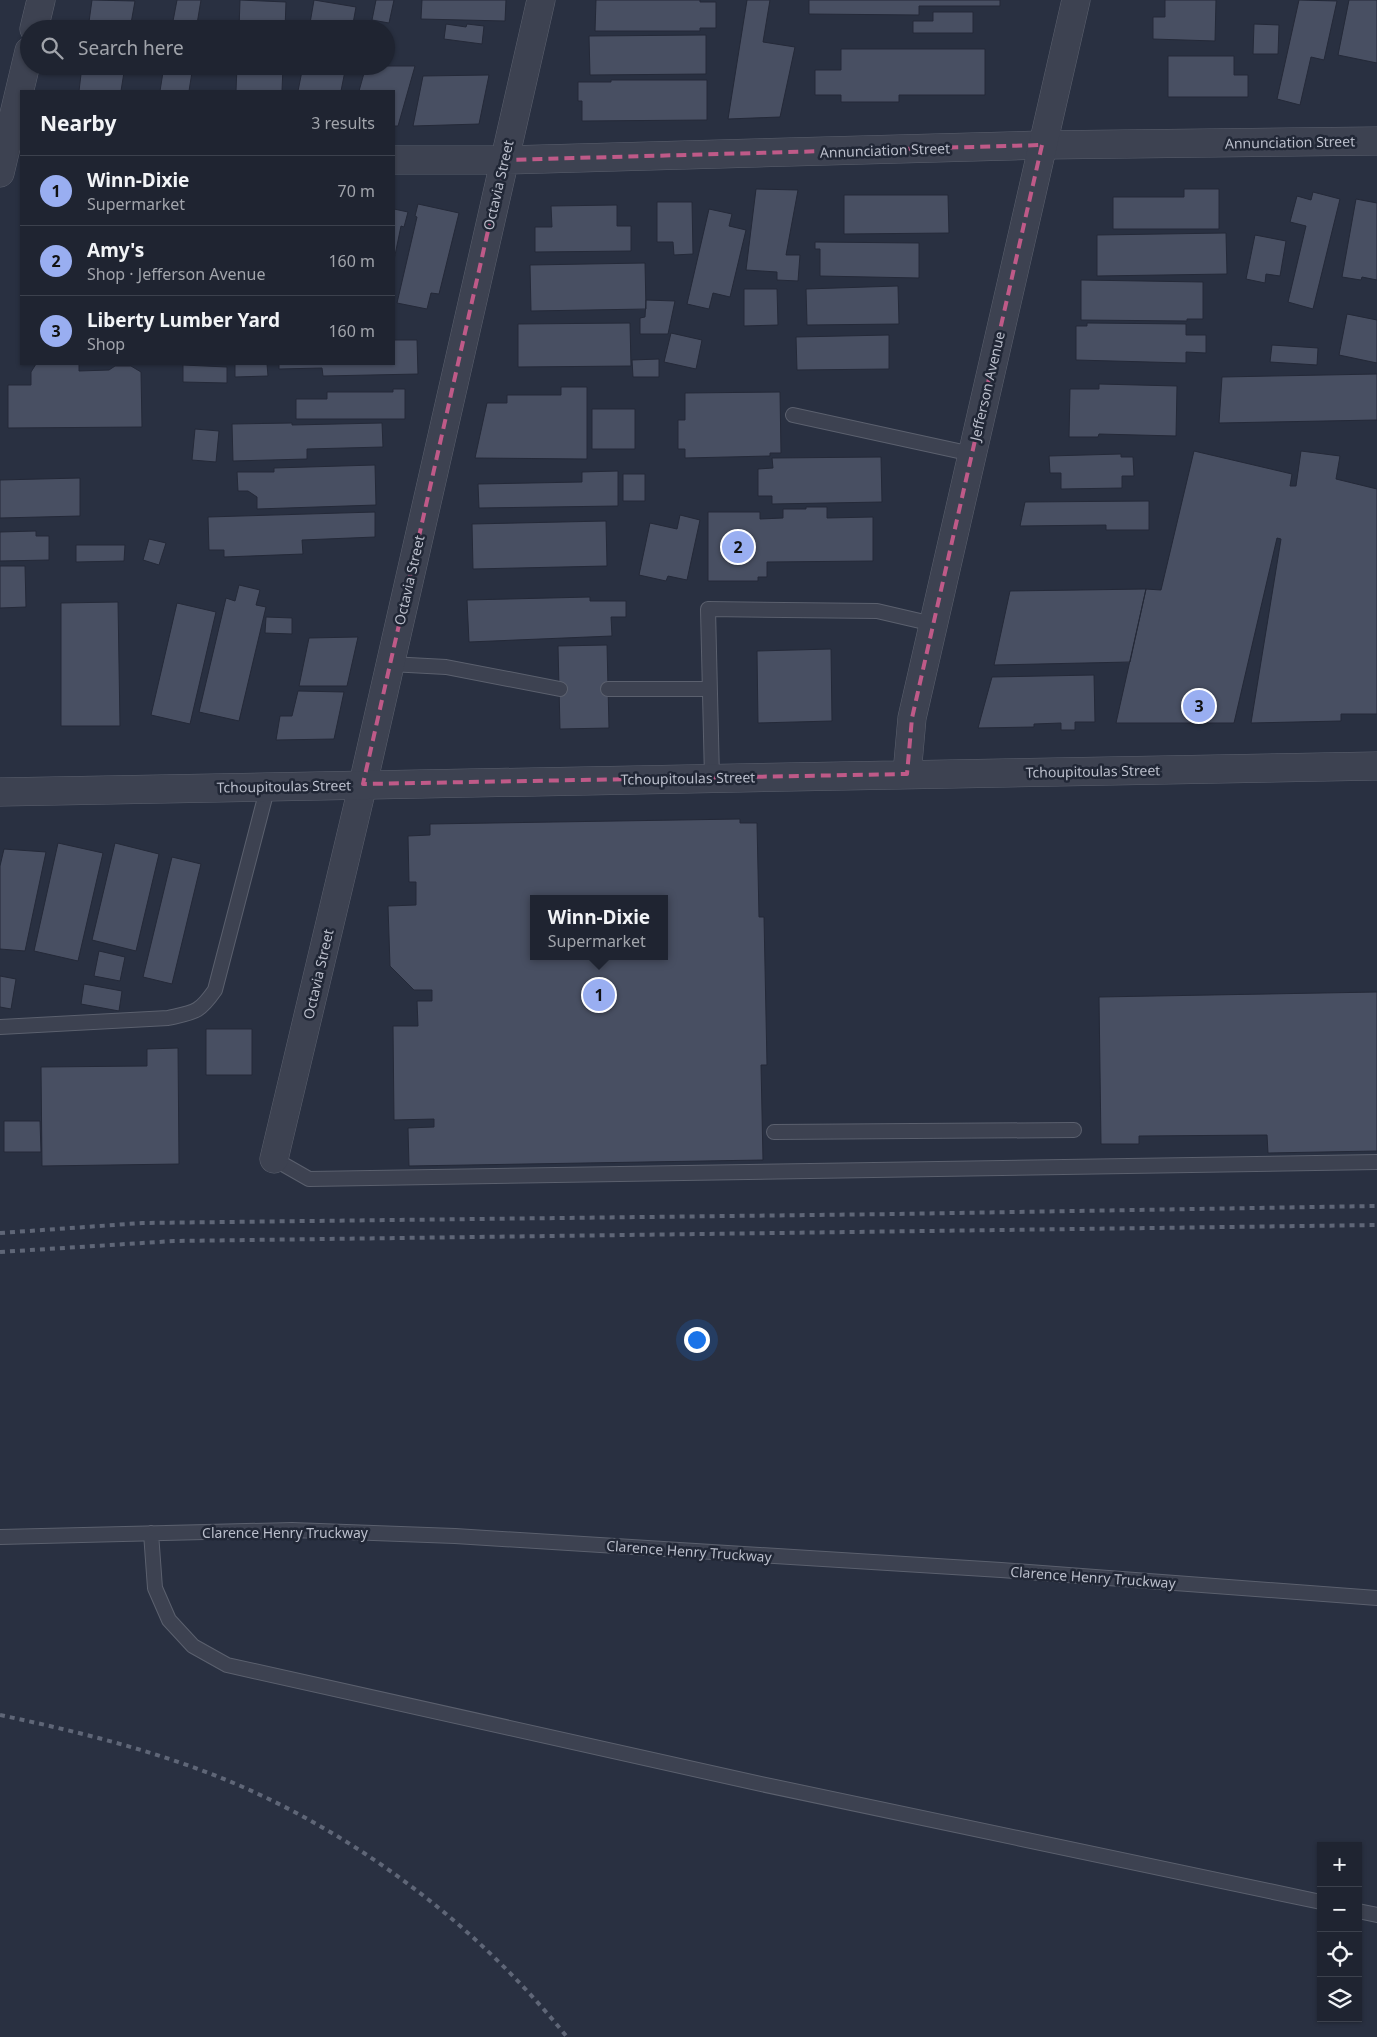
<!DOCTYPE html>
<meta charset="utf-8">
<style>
body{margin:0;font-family:"Noto Sans",sans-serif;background:#272c39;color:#f1f3f6}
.controls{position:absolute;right:15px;bottom:15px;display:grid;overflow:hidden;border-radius:0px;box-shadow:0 1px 4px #0004}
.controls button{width:45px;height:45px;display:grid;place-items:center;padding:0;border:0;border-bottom:1px solid #3c414d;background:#1f2431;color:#f1f3f6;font:25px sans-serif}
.you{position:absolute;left:696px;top:1339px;width:18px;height:18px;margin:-12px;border:4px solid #fff;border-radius:50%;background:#1a73e8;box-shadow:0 0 0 8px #1a73e833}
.badge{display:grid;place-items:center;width:32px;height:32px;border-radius:50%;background:#99aef1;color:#111;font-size:16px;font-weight:700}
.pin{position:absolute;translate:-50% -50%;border:2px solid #fff;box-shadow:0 1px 5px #0006}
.popup{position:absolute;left:530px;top:895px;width:138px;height:65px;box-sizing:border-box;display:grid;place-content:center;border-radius:0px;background:#1f2431;filter:drop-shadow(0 1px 4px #0005);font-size:16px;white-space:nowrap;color:#a1a4ab}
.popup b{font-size:19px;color:#f1f3f6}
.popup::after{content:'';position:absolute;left:50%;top:100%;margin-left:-10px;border:10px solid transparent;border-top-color:#1f2431}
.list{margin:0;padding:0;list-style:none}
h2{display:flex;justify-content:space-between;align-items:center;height:65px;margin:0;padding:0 20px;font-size:21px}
h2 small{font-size:16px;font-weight:400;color:#a1a4ab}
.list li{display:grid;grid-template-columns:32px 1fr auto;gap:15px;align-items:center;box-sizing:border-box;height:70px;padding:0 20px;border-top:1px solid #3c414d}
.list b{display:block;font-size:19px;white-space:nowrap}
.list p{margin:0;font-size:16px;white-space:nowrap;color:#a1a4ab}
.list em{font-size:16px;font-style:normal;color:#a1a4ab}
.icon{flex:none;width:28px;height:28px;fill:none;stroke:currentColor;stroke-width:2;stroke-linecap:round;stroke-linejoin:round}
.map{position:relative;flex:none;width:1377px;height:2037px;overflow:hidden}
.search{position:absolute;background:#1f2431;box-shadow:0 1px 4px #0004;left:20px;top:20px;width:375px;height:55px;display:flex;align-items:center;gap:12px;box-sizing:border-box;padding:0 18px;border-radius:28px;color:#a1a4ab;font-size:19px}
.panel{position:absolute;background:#1f2431;box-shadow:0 1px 4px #0004;left:20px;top:90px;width:375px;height:275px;border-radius:0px}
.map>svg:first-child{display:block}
.building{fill:#484f62;stroke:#242938;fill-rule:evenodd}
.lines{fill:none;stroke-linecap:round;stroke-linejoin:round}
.service-casing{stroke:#5b606e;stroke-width:16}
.minor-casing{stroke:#5b606e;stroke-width:29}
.tertiary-casing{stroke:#5b606e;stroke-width:29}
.service{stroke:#3d4251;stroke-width:14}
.minor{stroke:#3d4251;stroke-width:28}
.tertiary{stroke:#3d4251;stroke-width:28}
.rail{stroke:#5f6677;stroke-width:4;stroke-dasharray:5 5;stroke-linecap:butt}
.marked{fill:none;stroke:#bf5a88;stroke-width:4;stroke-dasharray:10 6;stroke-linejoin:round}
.labels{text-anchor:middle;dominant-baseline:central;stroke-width:5;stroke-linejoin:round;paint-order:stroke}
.street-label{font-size:14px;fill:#babecb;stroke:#212736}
</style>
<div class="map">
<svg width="1377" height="2037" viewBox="0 0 1377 2037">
<rect width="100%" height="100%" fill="#293041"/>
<!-- building -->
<path class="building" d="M92,0l43,1 -5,28h-42z
M177,0h24l-4,24 9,2v3h-36l1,-8h2z
M240,0l46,2 -1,27h-46z
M314,0l42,7 -4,22h-43z
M376,0h18l-5,23 -17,-3z
M422,0h84l-1,21 -84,-2z
M596,0h104v2h16v26h-16v3h-105z
M747,0h23l-7,42 32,5 -15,70 -52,2z
M809,0h191v6h-81v9l-110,-1z
M1165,0h51l-1,41 -62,-2v-22h12z
M1299,0l38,1 -13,59 -13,-3 -11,48 -23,-6z
M1349,0h28v63l-39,-8z
M933,12h40v21h-60v-12h20z
M446,24l20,3 1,-3 17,2 -2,18 -38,-5z
M1254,24l25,1 -1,29h-25z
M706,35v39l-116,1 -1,-39z
M841,49h144v46h-86v7h-58v-7h-26v-25h26z
M1168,56h66v19h14v22h-80z
M82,66h43l-4,25h-42z
M164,66h29l-4,25h-29z
M237,66h46l-1,25h-46z
M303,66h43l-5,25h-43z
M366,66h49l-17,60h-4v-35h-35z
M489,75l-10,49 -66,2 10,-50z
M611,80h96v40l-125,1v-20h-4v-19h33z
M756,189l42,1 -12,65h14l-2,26 -21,-1v-8l-31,-2z
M1184,189h35v40h-106v-32h71z
M1313,192l27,7 -27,110 -25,-7 18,-76 -16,-4 7,-26 14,4z
M844,195h104l1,38 -105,1z
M1356,199l21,4v77l-15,-3 -1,3 -19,-3z
M657,202h35l1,52 -19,1 -1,-13h-16z
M418,204l41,9 -20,81 -8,-1 -4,16 -30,-6 20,-86 -2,-1z
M617,205v21h14v25l-96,1v-25h17l-1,-21z
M394,209l14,3 -4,15 -3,-1 -7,34z
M709,209l23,5 -3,12 17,4 -16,67 -17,-4 -4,16 -22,-5z
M1226,233l1,41 -130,2v-41z
M1255,235l31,6 -6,35 -14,-2 -1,9 -19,-4z
M815,242l104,1v35l-99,-2v-27h-5z
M645,263l1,46 -115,2 -1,-46z
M1081,280l122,2v37h-16v2l-106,-1z
M898,286l1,38 -92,1 -1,-36z
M744,289h33l1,36 -34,1z
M646,300l29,1 -7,33h-28v-16l5,-1z
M1347,314l30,6v43l-38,-8z
M630,323l1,43 -113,1v-43z
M1087,323l99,1v11h20v18l-20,-1v11l-110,-3v-34h11z
M671,333l31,7 -6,29 -32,-7z
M889,335v34l-92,1 -1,-33z
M394,340h23l1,34 -95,2 -1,-8 -43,1v-5h115z
M1272,345l46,3 -1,17 -47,-3z
M659,359v18h-26l-1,-17z
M36,364h43v7l30,-1 6,-4h16l10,6 1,55 -134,1v-43h23v-13z
M235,364h32l1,12 -33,1z
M183,365l44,2v16l-44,-1z
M1377,374v46l-158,3 3,-46z
M1099,384l78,2 -1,50 -77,-2 -1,3h-29l1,-48h29z
M561,387h26v72l-112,-1 12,-55h20v-8h54z
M393,389h12v30h-109v-20h31v-7h66z
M780,392l1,61h-11v3l-85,2v-9h-7v-29h7v-27z
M592,409h43v40h-43z
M292,423v2l90,-2 1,24 -76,2v10l-74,2 -1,-37z
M195,429l24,2 -3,31 -24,-2z
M1194,451l98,23 -2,12h6l5,-35 39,5 -4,23 41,10v225h-36v7l-90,2 30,-184 -4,-1 -43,185h-118l30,-134 15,1z
M1121,454v3h12l1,19h-12v12l-61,1v-16h-11l-1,-17z
M881,457l1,45 -110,2v-8h-14v-27l15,-1 -1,-10z
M375,465l1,40 -119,4v-12l-9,-6h-10l-1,-19h37v-4z
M618,471v35l-139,2 -1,-24 104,-2v-10z
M623,474h22v27h-22z
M80,478v38l-80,2v-38z
M1149,501v29h-43v-5l-86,1 5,-24z
M806,507h21v11l46,-1v44l-106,1v15h-9v4h-50v-69h52v7l23,-1v-9h23z
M375,512v25l-73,3 1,14 -79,3v-7h-15l-1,-33z
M680,515l20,5 -13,60 -19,-4 -2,5 -27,-6 11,-52 27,6z
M606,521l1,45 -134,3 -1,-45z
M36,531v5h13v24l-49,1v-29z
M149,539l17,4 -7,22 -16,-5z
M76,545h49l-1,16 -48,1z
M0,566h25l1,41 -26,1z
M239,585l21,5 -4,15 10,2 -27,114 -40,-9 27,-114 9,3z
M1146,589l-16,73 -136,3 16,-74z
M590,597v4h36v16h-15l1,19 -143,6 -2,-42z
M118,602l2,124h-59v-123z
M177,603l39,9 -26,112 -39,-9z
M266,617l26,1v16l-27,-1z
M358,637l-11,49h-48l10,-48z
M607,645l2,83 -49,1 -2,-83z
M831,649l1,72 -74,2 -1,-72z
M1094,675l1,47h-20v8h-14v-7l-27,1v3l-56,1 14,-51z
M298,691l46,1 -10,47 -58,1 4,-24h12z
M740,819v4h17l2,94h5l3,148h-6l2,95 -354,6 -1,-38 26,-1v-8l-40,1 -1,-94h25l-1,-25h15v-11h-18l-24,-24 -2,-60 28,-1v-23h-7l-1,-46 22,-1v-11zM534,899h130v57h-130z
M58,843l45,10 -25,108 -44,-10z
M115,843l44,11 -23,97 -44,-11z
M4,849l42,3 -21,99 -25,-2v-83z
M172,857l29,7 -29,120 -29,-7z
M99,951l26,6 -5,24 -26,-5z
M0,976l16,3 -5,30 -11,-2z
M84,984l38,7 -3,20 -38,-7z
M1377,992v159l-109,2 -1,-18 -128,1v8h-38l-2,-147z
M206,1029h46v46h-46z
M178,1048l1,116 -137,2 -1,-99 106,-1v-17z
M4,1121h36l1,31h-37z"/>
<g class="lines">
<defs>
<path id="service" d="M793,415l179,39
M390,664l56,3 114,22
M608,689h101
M712,778l-4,-169 169,2 56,13
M0,1027l168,-9c27,-6 31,-5 47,-28l53,-204
M774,1132l300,-2
M274,1159l35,20 1068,-17
M151,1533l4,55 14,32 24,26 34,19 534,119 560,118
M0,1537l292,-7 163,6 546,34 376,28
M1358,1911l19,4"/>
<path id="minor" d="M34,29l7,-29
M394,160h110l538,-15 335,-4
M0,173l29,-122
M274,1159l89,-375 178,-784"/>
<path id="tertiary" d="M907,774l5,-56 164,-718
M0,792l1377,-26"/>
</defs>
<!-- service casing -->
<use href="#service" class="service-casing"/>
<!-- minor casing -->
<use href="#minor" class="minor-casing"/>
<!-- tertiary casing -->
<use href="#tertiary" class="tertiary-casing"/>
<!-- service -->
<use href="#service" class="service"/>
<!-- minor -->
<use href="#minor" class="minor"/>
<!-- tertiary -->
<use href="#tertiary" class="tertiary"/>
<!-- rail -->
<path class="rail" d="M0,1233l142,-10 754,-9 481,-8
M0,1252l174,-11 1203,-16
M0,1715c80,17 161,37 236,69 128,55 244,145 331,253"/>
</g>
<!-- marked area -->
<path class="marked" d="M1042,145l-130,573 -5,56 -544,10 141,-624z"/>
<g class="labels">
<!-- street labels -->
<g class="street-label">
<text transform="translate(1290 142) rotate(-1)">Annunciation Street</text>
<text transform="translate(885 150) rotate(-2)">Annunciation Street</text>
<text transform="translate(498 185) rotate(-77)">Octavia Street</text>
<text transform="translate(987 386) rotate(-77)">Jefferson Avenue</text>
<text transform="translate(409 580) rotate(-77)">Octavia Street</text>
<text transform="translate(1093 771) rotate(-1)">Tchoupitoulas Street</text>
<text transform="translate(688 778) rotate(-1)">Tchoupitoulas Street</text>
<text transform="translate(284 786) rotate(-1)">Tchoupitoulas Street</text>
<text transform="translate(318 974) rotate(-77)">Octavia Street</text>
<text x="285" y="1532">Clarence Henry Truckway</text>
<text transform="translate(689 1551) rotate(4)">Clarence Henry Truckway</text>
<text transform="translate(1093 1577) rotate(4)">Clarence Henry Truckway</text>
</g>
</g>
</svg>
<div class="controls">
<button>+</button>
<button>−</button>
<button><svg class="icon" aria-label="locate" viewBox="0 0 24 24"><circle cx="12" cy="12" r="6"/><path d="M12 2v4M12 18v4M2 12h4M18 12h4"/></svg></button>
<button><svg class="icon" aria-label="layers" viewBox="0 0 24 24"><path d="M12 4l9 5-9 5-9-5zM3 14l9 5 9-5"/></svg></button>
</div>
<div class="you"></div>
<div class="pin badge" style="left:599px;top:995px">1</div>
<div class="popup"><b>Winn-Dixie</b>Supermarket</div>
<div class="pin badge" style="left:738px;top:547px">2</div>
<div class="pin badge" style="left:1199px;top:706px">3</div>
<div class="search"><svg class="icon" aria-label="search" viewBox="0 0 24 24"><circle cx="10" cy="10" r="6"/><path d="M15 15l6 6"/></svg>Search here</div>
<section class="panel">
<h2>Nearby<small>3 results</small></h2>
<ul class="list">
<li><span class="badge">1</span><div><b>Winn-Dixie</b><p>Supermarket</p></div><em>70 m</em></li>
<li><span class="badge">2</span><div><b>Amy's</b><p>Shop · Jefferson Avenue</p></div><em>160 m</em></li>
<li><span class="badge">3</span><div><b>Liberty Lumber Yard</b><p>Shop</p></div><em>160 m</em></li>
</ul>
</section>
</div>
